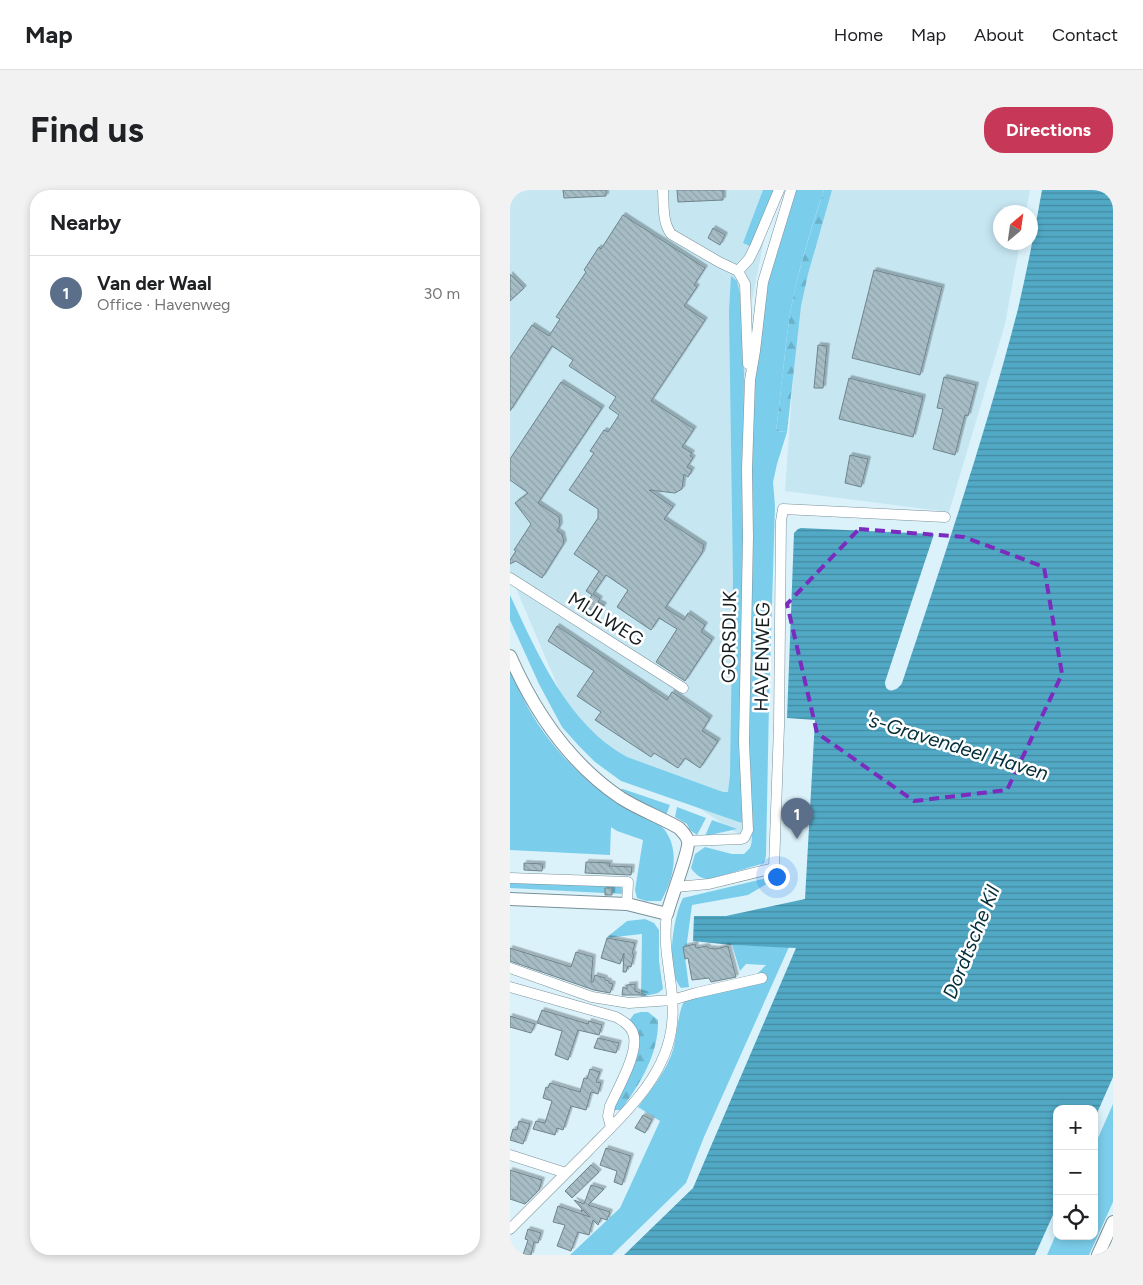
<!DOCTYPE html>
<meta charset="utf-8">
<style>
body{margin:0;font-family:Figtree,sans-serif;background:#f2f2f2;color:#202124}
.controls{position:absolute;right:15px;bottom:15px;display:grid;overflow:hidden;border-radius:10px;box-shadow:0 2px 8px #0003}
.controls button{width:45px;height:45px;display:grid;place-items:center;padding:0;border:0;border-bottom:1px solid #e0e0e0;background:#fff;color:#202124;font:25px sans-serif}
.compass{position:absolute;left:483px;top:15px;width:45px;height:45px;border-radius:50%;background:#fff;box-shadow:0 2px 8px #0003;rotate:29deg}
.you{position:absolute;left:266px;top:686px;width:18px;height:18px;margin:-12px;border:4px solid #fff;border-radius:50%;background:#1a73e8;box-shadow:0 0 0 8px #1a73e833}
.badge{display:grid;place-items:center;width:32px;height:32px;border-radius:50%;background:#c73757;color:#fff;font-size:16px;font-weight:700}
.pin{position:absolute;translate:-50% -41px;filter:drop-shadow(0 1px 2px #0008)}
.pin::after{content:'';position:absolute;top:26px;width:18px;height:15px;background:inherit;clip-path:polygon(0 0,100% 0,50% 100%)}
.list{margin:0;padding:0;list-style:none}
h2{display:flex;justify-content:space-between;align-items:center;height:65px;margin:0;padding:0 20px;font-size:21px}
h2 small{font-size:16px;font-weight:400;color:#757577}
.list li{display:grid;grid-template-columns:32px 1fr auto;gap:15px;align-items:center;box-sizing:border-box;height:75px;padding:0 20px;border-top:1px solid #e0e0e0}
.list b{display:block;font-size:19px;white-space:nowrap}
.list p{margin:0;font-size:16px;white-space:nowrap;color:#757577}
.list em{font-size:16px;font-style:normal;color:#757577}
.icon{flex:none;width:28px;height:28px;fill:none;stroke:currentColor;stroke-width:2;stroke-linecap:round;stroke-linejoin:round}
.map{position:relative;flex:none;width:603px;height:1065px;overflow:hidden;border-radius:20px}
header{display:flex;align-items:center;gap:30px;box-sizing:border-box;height:70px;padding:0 25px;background:#fff;border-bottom:1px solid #e0e0e0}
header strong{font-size:24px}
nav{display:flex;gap:28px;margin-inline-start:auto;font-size:18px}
.intro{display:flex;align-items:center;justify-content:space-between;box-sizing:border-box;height:120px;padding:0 30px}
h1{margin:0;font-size:35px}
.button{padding:12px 22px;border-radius:20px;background:#c73757;color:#fff;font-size:18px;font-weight:700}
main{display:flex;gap:30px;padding:0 30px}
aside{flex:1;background:#fff;border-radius:20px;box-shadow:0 2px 8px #0003}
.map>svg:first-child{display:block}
.built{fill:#c6e6f2}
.green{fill:#7bceeb}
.forest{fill:url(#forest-firs)}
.water{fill:url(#water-rules)}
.building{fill:url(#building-back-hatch);stroke:#6f848c;filter:url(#shadow)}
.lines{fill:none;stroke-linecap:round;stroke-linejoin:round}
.minor-casing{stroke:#7b9199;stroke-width:11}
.tertiary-casing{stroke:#7b9199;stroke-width:14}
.minor{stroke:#fff;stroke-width:10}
.tertiary{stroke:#fff;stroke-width:12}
.marked{fill:none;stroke:#7b2cbf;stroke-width:4;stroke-dasharray:10 6;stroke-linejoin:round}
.labels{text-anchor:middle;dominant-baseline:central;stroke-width:5;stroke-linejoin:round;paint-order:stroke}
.street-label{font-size:19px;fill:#151d20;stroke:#fff}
.water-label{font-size:20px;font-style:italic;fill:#032e3a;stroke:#fff}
</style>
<header>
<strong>Map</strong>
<nav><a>Home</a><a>Map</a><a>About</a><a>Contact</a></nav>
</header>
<div class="intro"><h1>Find us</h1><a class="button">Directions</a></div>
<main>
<aside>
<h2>Nearby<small></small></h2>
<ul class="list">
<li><span class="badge" style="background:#5c6f8a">1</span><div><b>Van der Waal</b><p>Office · Havenweg</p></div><em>30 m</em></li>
</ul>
</aside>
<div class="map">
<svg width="603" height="1065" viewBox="0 0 603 1065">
<defs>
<pattern id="forest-firs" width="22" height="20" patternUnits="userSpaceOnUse" patternTransform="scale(1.25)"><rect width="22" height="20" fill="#7bceeb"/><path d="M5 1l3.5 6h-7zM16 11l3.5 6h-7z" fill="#69b0c9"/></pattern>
<pattern id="water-rules" width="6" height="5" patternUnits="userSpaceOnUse" patternTransform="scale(1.25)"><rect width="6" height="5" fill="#52a9c6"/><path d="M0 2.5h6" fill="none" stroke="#4389a0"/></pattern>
<pattern id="building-back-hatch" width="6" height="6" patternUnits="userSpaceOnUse" patternTransform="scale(1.25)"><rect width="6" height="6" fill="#a7bdc6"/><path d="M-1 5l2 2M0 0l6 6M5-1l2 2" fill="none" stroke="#8fa2aa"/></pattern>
<filter id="shadow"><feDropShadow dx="2.5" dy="-2.5" stdDeviation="0" flood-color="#0004"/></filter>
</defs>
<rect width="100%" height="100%" fill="#dbf2fb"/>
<!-- built -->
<path class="built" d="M0,0h264l-24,120 13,540 -188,-123 -65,-153z
M322,0h198l-4,22h-26v30l20,1 -15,81 -56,188 -164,-21 16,-225z"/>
<!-- green -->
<path class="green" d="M253,0h12l-23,57 -9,-4z
M285,0h29c-14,42 -28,86 -35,130 -5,37 -8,74 -13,111l11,1 -10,32 -4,18 2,24 -6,199 -3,151 -2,7c-5,2 -53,16 -57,16 -7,-1 -12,-5 -16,-11l4,-14 10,-7 27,7h12l6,-6 2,-7 -4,-134 2,-316 12,-90z
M221,86l6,5 3,13 4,79 -2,450 -121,-42 -26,-19 -16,-16 -17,-19 -23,-43 -29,-64v-25c27,58 58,130 117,162l96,35h5l2,-17 3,-196 -4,-268z
M0,478c5,11 9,22 14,32 18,36 49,71 81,94 14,10 51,26 59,35 17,22 9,51 -3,72h-15l-9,-3 -2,-8 8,-50 -26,-9 -6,-4 -1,28 -100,-5z
M108,599h5l47,16 -4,10z
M167,617l29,11 -9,17 -7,-5 -3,-6 -12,-7z
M202,630l25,9 -32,7z
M0,688l111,8 2,8 -113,-6z
M257,688l3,4 -22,13 -56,10 -7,52 4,30 -8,1c-16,-17 -8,-71 2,-90z
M135,729l9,4 5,7v31l4,28 -5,4 -17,4 1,-63 -36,4 21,-17z
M222,755l57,2 -85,190 -18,46 -74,72h-42l50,-47 40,-87 -22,-14c13,-17 29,-37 35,-57 4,-14 5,-40 12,-50l52,-12 21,-15 8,-8 -20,-1 -6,7z
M603,914v98l-24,53h-42l10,-23v4h37v-89z"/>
<!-- forest -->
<path class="forest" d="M314,0h8l-24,84 -7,32 -14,126 -11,-1c5,-37 8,-74 13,-111 7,-44 21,-87 35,-130z
M131,822h7l10,8c1,34 -18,64 -37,90h-7v-8l21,-48 -6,-33 5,-7z"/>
<!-- water -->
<path class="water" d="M532,0h71v887l-19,43v-11h-37v97l-22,49h-411l69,-67 103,-240 -64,-3 -39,-4 1,-25h32l79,-17 10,-179 -28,-2 7,-185 4,-4 3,-1 133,6 -49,148c0,12 12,10 17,1 41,-123 83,-247 116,-374 9,-39 17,-79 24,-119z"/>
<!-- building -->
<path class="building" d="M53,0h43v6l-42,2z
M167,0h46v10l-45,2z
M113,25l82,53 -11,17 3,2 -13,19 21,14 -54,81 43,28 -12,18 10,6 -2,3 3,2 -6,9 5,3 -4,7 -4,-3 -2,15 -7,4 -26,-3 24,17 -9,12 40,26 -2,8 -37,55 19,12 4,-7 17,12 -4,7 11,8 -27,41 -29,-19 21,-33 -18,-11 -8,12 -34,-23 11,-17 -22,-15 -13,19 7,5 -2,3 6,3 -6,10 -10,-7 1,-1 -3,-2 6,-10 -6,-4 13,-20 -25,-17 24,-36v-9l-29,-19 25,-37 -4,-2 14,-21 4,2 11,-17 -10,-7 7,-11 -47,-31 4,-6 -21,-14 -42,65v-53l22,-33 17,11 11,-17 -4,-2 30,-45 -2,-2 15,-23 2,2z
M203,38l12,7 -5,10 -12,-7z
M364,80l68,17 -22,88 -68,-17z
M0,84l14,14 -14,13z
M308,155l9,1 -4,42h-9z
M434,187l32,8 -8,31 -3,-1 -10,40 -22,-6 10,-40 -6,-1z
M339,188l74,19 -10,40 -74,-18z
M51,192l41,26 -64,95 21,14 1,8 -3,6 5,3 2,9 -22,35 -26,-17 -6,3v-4l6,-9 -2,-1 17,-26 -16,-21 13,-10 -18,-13v-21z
M340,265l18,4 -7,28 -16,-4z
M47,436l110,74 5,-8 38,26 -8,13 16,10 -18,27 -15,-10 -7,10 -24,-15 -3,4 -56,-37 6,-8 -24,-16 17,-25 -46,-30z
M76,672l24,1 -1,3 23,1 -1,8 -46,-2z
M14,673l19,1 -1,7 -18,-1z
M95,698h7v7h-7z
M97,748l28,5 -3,11h2l-3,13 -3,-1 -2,6h-3l1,-19 -4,11 -19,-6z
M185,754l1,4 11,-2 1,2 8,1 12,-3 8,31 -25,5 -2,-4 -17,2 -4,-22 -3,1 -2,-12z
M0,758l61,19 5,-15 17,5 -2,25h2l2,-7 10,3v2l4,1v2l4,1 -3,9 -16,-3 -84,-29z
M125,794v7l11,4h-24l1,-8 4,2v-4z
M32,820l46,14 1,-3 13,4 -3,10 -21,-5 -10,30 -13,-5 7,-24 -25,-8z
M0,826l25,8 -4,9 -21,-6z
M88,848l21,5 -3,10 -22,-5z
M80,879l10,3 -4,10 5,1 -3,11 -7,-2 -5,18 -15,-4 -8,24 -6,-2 -2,7 -22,-6 3,-8 9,2 7,-22 -9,-3 3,-11 2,1 2,-5 30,9 4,-14 3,1z
M133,925l9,5 -7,13 -10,-5z
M9,931l11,3 -7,20 -13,-4 3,-11 4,1z
M96,958l25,8 -9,29 -8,-3 3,-11 -17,-6z
M81,975l8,7 -27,26 -7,-7z
M0,980l32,10 -3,10 -14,14 -15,-5z
M81,995l13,4 -16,16 22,7 -3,8 -6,-2 -3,7 -5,-5 -4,15 -11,-3 -7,19 -14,-5 8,-21 -12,-3 5,-16 32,11 -7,-7 -2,2 1,-3 -8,-9 10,4z
M18,1039l13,4 -3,10 -4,-1 -3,13h-8l5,-15 -3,-1z"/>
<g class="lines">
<defs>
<path id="minor" d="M153,0c1,15 -1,31 8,44l48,28 19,9
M238,174l-3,-80 -7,-13 11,-12 6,-12 24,-57
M0,388l173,110
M178,651l53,-2 3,-1 4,-8 -4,-88 4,-205 -1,-68 3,-89 5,-29 8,-69 28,-92
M0,688l118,4 -1,22
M165,697l34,-3 65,-16 5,-142 2,-205 2,-12 162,8
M0,778l82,29 37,6 43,-3 24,-7 66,-15
M0,797l106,30c7,4 14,8 17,16 7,18 -15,55 -23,73l-2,10 3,11
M0,965l56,18
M0,1039c26,-26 52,-52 78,-78 35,-36 79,-74 84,-127 4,-37 -11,-73 -5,-110"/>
<path id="tertiary" d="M0,466c25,57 59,107 111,142 19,12 39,19 58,30 4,4 8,8 9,13 2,8 -18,60 -21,73l-40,-10 -117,-5
M588,1065l15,-33"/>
</defs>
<!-- minor casing -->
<use href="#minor" class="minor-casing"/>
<!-- tertiary casing -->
<use href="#tertiary" class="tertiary-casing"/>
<!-- minor -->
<use href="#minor" class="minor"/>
<!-- tertiary -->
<use href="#tertiary" class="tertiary"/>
</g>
<!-- marked area -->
<path class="marked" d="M349,339l105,8 80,30 18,107 -55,116 -93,11 -97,-68 -30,-129z"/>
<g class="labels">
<!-- street labels -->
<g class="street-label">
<text transform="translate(96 429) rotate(32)">MIJLWEG</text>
<text transform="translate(219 447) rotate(-89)">GORSDIJK</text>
<text transform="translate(252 467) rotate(-89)">HAVENWEG</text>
</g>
<!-- water labels -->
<g class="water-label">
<text transform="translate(447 556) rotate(17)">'s-Gravendeel Haven</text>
<text transform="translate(461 752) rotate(-68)">Dordtsche Kil</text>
</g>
</g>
</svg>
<div class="controls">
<button>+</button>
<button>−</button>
<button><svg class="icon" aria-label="locate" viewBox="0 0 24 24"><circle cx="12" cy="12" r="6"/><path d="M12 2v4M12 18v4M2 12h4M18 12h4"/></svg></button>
</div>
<svg class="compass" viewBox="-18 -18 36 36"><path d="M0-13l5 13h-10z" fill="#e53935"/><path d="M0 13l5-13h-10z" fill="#757577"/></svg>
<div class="you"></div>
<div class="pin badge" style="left:287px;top:649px;background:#5c6f8a">1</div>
</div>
</main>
